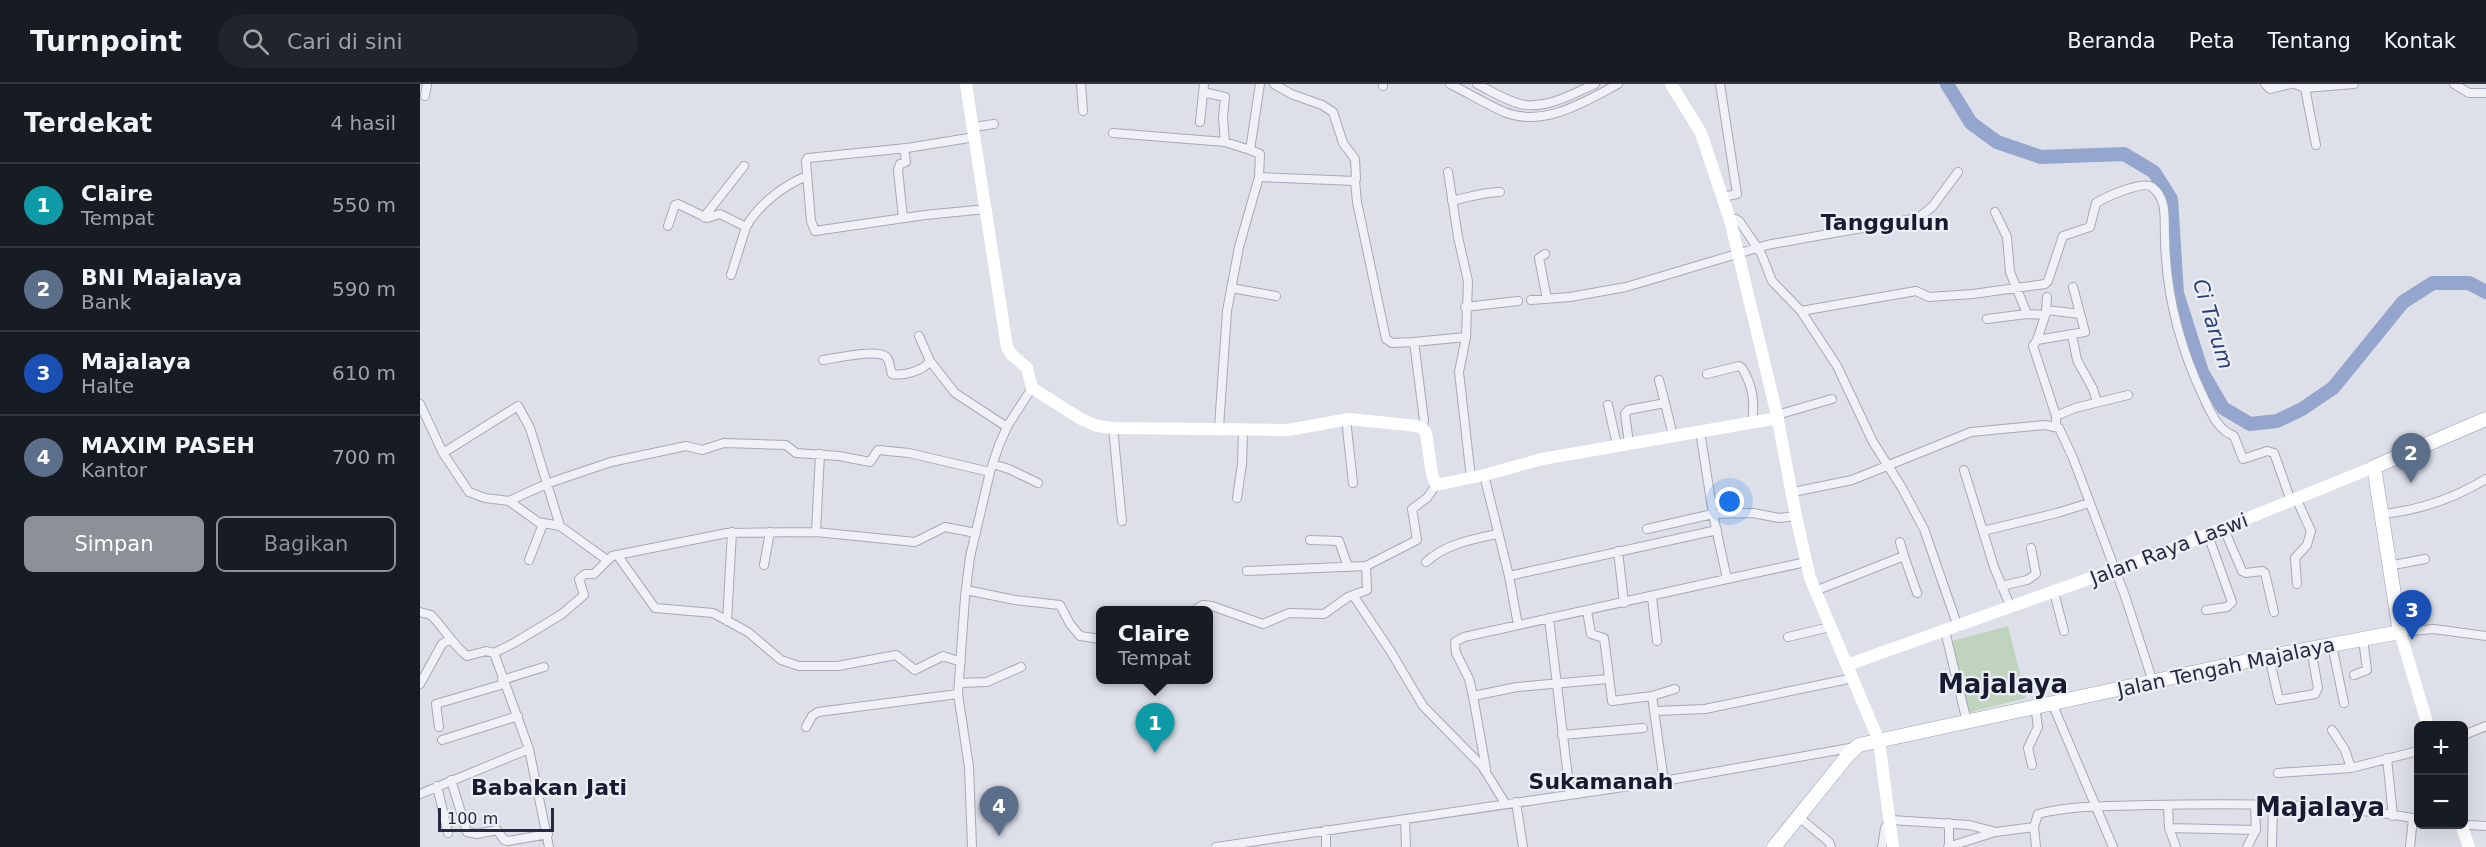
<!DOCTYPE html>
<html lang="id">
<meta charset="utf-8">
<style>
body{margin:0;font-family:"DejaVu Sans",sans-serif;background:#20242c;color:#f1f3f6}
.controls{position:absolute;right:18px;bottom:18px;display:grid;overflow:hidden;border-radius:9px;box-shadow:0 6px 24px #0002}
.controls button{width:54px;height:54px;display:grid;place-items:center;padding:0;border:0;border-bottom:2px solid #363941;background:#171b24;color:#f1f3f6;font:30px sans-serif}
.scale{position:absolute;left:18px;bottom:15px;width:116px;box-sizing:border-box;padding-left:6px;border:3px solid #252a41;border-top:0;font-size:16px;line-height:21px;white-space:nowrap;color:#252a41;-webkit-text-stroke:4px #eceff6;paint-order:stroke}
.you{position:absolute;left:1310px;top:418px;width:21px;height:21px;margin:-15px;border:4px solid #fff;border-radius:50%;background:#1a73e8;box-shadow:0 0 0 9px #1a73e833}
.badge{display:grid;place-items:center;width:39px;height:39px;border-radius:50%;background:#8c9099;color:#fff;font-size:20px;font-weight:700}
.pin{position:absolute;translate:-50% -50px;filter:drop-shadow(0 2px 3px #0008)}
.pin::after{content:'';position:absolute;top:32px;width:21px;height:18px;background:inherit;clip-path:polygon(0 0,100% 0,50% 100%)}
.popup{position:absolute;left:676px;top:522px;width:117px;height:78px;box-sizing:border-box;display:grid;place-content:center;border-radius:9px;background:#171b24;filter:drop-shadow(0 2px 4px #0005);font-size:20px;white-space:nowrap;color:#9ea1a6}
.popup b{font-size:22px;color:#f1f3f6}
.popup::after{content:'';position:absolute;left:50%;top:100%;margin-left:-12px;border:12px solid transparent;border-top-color:#171b24}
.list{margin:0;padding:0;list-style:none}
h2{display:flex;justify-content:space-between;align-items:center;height:78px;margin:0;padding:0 24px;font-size:26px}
h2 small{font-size:20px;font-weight:400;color:#9ea1a6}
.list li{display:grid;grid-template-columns:39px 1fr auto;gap:18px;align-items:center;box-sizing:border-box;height:84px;padding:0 24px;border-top:2px solid #363941}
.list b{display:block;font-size:22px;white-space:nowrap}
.list p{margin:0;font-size:20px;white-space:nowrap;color:#9ea1a6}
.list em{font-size:20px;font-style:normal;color:#9ea1a6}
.actions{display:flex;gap:12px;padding:18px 24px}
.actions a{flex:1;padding:14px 0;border:2px solid #8c9099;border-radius:9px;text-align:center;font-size:21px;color:#8c9099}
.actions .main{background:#8c9099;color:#fff}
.icon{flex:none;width:33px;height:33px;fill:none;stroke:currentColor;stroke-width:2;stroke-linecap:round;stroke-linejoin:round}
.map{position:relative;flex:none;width:2066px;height:763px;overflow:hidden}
header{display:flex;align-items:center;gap:36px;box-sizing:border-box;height:84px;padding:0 30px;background:#171b24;border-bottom:2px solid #363941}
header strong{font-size:28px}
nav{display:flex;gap:33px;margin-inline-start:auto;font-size:21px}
.search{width:420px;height:54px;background:#20242c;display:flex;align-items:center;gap:15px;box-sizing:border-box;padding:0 21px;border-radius:33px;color:#9ea1a6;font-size:22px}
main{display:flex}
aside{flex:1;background:#171b24}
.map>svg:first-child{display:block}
.green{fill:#bfd3bd}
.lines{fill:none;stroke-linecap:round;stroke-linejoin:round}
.river{stroke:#94a6cd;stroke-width:14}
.street-casing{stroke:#a6a9b7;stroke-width:10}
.primary-casing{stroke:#9ba1b6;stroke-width:15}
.street{stroke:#f0f1f6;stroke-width:8}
.secondary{stroke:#fff;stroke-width:12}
.primary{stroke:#fff;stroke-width:14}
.labels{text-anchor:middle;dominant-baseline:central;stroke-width:4.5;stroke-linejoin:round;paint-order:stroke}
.street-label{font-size:20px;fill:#252a41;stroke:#eceff6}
.water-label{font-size:21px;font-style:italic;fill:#2b4079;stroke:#eceff6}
.quarter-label{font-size:22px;font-weight:bold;fill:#171c31;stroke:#eceff6}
.district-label{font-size:26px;font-weight:bold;fill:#171c31;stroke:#eceff6}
</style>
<header>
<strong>Turnpoint</strong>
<div class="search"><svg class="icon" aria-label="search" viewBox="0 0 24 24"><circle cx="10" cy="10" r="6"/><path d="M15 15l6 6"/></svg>Cari di sini</div>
<nav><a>Beranda</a><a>Peta</a><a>Tentang</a><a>Kontak</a></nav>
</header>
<main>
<aside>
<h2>Terdekat<small>4 hasil</small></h2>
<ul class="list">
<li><span class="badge" style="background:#0f9aa8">1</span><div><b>Claire</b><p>Tempat</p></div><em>550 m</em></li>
<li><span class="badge" style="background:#5c6f8a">2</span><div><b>BNI Majalaya</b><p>Bank</p></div><em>590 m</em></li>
<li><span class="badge" style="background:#1a4fb4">3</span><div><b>Majalaya</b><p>Halte</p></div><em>610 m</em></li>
<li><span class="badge" style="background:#5c6f8a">4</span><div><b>MAXIM PASEH</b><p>Kantor</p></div><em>700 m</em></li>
</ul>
<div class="actions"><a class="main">Simpan</a><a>Bagikan</a></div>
</aside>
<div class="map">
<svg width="2066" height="763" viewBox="0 0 2066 763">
<rect width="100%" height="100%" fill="#dde0e9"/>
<!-- green -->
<path class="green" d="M1588,542l18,72 -59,15 -19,-71z"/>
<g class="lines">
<!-- river -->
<path class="river" d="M1527,0l24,39 26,19 44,15 83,-3 30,18 17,27 6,94 25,79 21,36 27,16 27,-3 25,-12 31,-21 70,-86 30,-19h36l17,9"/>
<defs>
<path id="street" d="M661,0l2,27
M963,0v2
M1030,0c18,9 36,20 54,28 40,16 80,-10 114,-28
M1057,0c14,7 28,16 43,20 26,6 52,-10 75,-20
M1300,0l17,110 -14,3
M1845,0l5,5 21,-5
M1875,0l10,4 49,-4
M2034,0l15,9h17
M1885,4l11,57
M783,8l22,5 -2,21 2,24 25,8
M5,12l2,-12
M780,38l4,-38
M554,43l20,-3
M693,49l112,9
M555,53l-68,11 -99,10 -2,3 5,60 4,10 110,-16 61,-6
M1028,88l10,65 10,44 -2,56 -7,35 12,106
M839,93l1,-23 -10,-4 10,-66
M935,97l2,21 29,137 6,4 22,-1 10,78 -2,8
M1032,117c17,-4 32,-9 48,-9
M1575,128l12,25 3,35 17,42 18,1
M284,133l40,-51
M483,134l-5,-48 2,-6 6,-2 -2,-14
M1310,136l6,-1 4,3 21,31 11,28 29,30 36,55 36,76 29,46 22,41 34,98
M248,142l7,-21 3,-1 29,14 13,-4 26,13
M1125,170l-6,4 8,41
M311,191l15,-48c12,-22 38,-42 61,-51
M811,204l45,8
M1111,216l39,-3 56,-10 141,-42 151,-27 14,-11 26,-35
M1045,223l53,-6
M1381,227l115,-20 13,6 44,-3 72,-10 3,-3 15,-45 27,-9 6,-24c10,-6 47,-23 56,-16 16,12 12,33 13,51 1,55 15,110 39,160 7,15 14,32 30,38l9,23 24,-8 7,2 17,48
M1626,227l1,-14
M1567,235l40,-5
M1652,251l5,25 16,29 4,13
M499,252l11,25 25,32 52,34
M1617,256l10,-30 33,4
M994,258l52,-5
M403,276c13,-2 52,-11 62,-4 5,3 5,13 7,18 12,2 31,-3 38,-13
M1287,290l32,-8 3,2c11,18 13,34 10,55
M1239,296l6,23
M0,320l23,49 26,39 16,6 24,3 29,21 22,4 47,34
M1188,321l9,40
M1357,331l55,-16
M1636,332l19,-8 53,-13
M926,335l7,64
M1636,342v-10l-23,-70 4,-6 48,-8 -12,-45
M799,343l8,-116 12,-64 20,-70 96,4 1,-2 -1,-20 -12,-16 -10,-31 -11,-7 -31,-11 -17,-10
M693,344l9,93
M1209,359l-4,-29 3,-4 37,-7 8,33
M23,369l75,-47 12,22 30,98
M573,380l16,5 29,14
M1544,386l30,97 17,41
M1064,391l25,101 208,-46
M1373,408l59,-12 119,-48 74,-7 14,3 14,30 52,138 28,86
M817,414l5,-34 1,-35
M1876,414l15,33 -4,14 -12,13 2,26
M89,417l37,-17 65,-22 75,-16 16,4 22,-7 62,2 10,8 43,3 31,6 8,-12 31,3 81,19
M1963,430c38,-4 70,-15 103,-35
M1376,432l-17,2 -26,-5 -40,1 14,65 79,-17
M1227,445l66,-15 -13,-83
M1804,445l18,42 4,2 16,-2 3,2 9,39
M1563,447l74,-18 32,-10
M396,448l4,-78
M890,456l29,1 9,26
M1198,467l6,52
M198,472l37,52 58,5 35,19 33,28 18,6h39l58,-11 19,15 28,-14 18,6
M1484,472l13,37
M109,476l14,-36
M1006,478c20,-18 47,-23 71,-28
M344,481l6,-33
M1968,482l37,-7
M827,487l119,-5
M1089,492l9,49
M1581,502l26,-6 9,-6 -5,-26
M546,506l49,10 45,5 10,19 10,12 21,3
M1395,507l89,-35 -4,-14
M1634,508l10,39
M933,511l38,57 32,54 59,60 23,37
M1232,513l5,44
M775,526l8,-5 9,1 51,18 26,-11 35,1 24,-17 19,-7 -1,-24 51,-26 -5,-31 15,-11 9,-13
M1786,526l21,-3 5,-5 -24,-67
M1167,527l4,23 13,4 8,63 40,-5 23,-7
M0,528l11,3c13,13 21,29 36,41l19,-5 8,2 20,-10 48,-29 22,-19 -5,-16 6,-5h9l18,-18 115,-23 89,-1 99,10 30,-15 31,6
M1129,534l21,176
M307,537l5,-89
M1525,547l22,91
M1980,548l34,-3 52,7
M1368,553l42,-10
M1912,561l12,58
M74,569l35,96
M1849,573l10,43 36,-6 3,-6 -7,-39
M1934,591l13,-5 -4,-31
M1188,595l-91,8 -44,9 -4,-17 -13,-26 -1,-11 9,-5 263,-58
M82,596l42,-13
M539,599l28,-1 34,-15
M0,600l22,-40 7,-4
M1053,612l13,73
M1232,612l12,85
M1632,619l61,144
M1236,627l49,-2 148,-31
M19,643l-3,-23 68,-20
M386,643l6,-11 6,-4 140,-18
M1912,646l13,20 6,18
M1142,651l81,-7
M2044,651l22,-9
M22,656l76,-24
M1967,674l6,58
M1612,681l-4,-17 10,-21 -3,-21
M1858,689l73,-5 67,-17
M31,696l16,52 10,2 20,-4 7,10 4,1 40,-7
M17,702l11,47
M0,710l109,-45 20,98
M1096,718l7,45
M1748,721l1,23 7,19
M1380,734l29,24 2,5
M985,736l1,27
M2032,740l34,2
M1749,744l87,2
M1529,761v-22
M552,763l-3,-80 -11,-73 7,-97 5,-40 20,-85 9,-27 9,-20 24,-37
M796,763l448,-66 191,-34
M906,763v-17
M1462,763l3,-19 6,-8 78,5 27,7 38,-5
M1528,763l47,-15
M1616,763l-2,-20 4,-13c35,-9 74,-8 110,-9 89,-2 182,-2 270,14
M1827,763l9,-17 -1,-24
M1852,763l1,-41
M1990,763l3,-29"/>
<path id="primary" d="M1354,763l75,-93 10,-9 402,-87 139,-26 -26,-165 112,-48"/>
</defs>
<!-- street casing -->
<use href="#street" class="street-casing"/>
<!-- primary casing -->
<use href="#primary" class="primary-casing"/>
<!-- street -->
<use href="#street" class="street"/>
<!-- secondary -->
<path class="secondary" d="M546,0l41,263 4,7 16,14 5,20 49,31 16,7 16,2 175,2 61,-11 68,7 5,2 4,5 6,41 4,11 48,-10 58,-16 236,-41
M1251,0l30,49 29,87 47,195 19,101 14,62 69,163 14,106
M1980,548l28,94
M1427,581l320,-114 207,-84
M2041,740l8,23"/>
<!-- primary -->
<use href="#primary" class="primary"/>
</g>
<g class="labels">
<!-- street labels -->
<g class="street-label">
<text transform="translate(1749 465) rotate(-21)">Jalan Raya Laswi</text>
<text transform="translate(1806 583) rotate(-12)">Jalan Tengah Majalaya</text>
</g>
<!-- water labels -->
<g class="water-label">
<text transform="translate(1793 240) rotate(73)">Ci Tarum</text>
</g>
<!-- quarter labels -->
<g class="quarter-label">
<text x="1465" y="138">Tanggulun</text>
<text x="1181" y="697">Sukamanah</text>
<text x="129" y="703">Babakan Jati</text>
</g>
<!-- district labels -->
<g class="district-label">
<text x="1583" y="600">Majalaya</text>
<text x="1900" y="723">Majalaya</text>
</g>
</g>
</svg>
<div class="controls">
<button>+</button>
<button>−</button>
</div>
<div class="scale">100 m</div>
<div class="you"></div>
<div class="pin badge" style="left:735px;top:669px;background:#0f9aa8">1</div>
<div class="popup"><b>Claire</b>Tempat</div>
<div class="pin badge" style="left:1991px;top:399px;background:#5c6f8a">2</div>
<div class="pin badge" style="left:1992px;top:556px;background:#1a4fb4">3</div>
<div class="pin badge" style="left:579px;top:752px;background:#5c6f8a">4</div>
</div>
</main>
